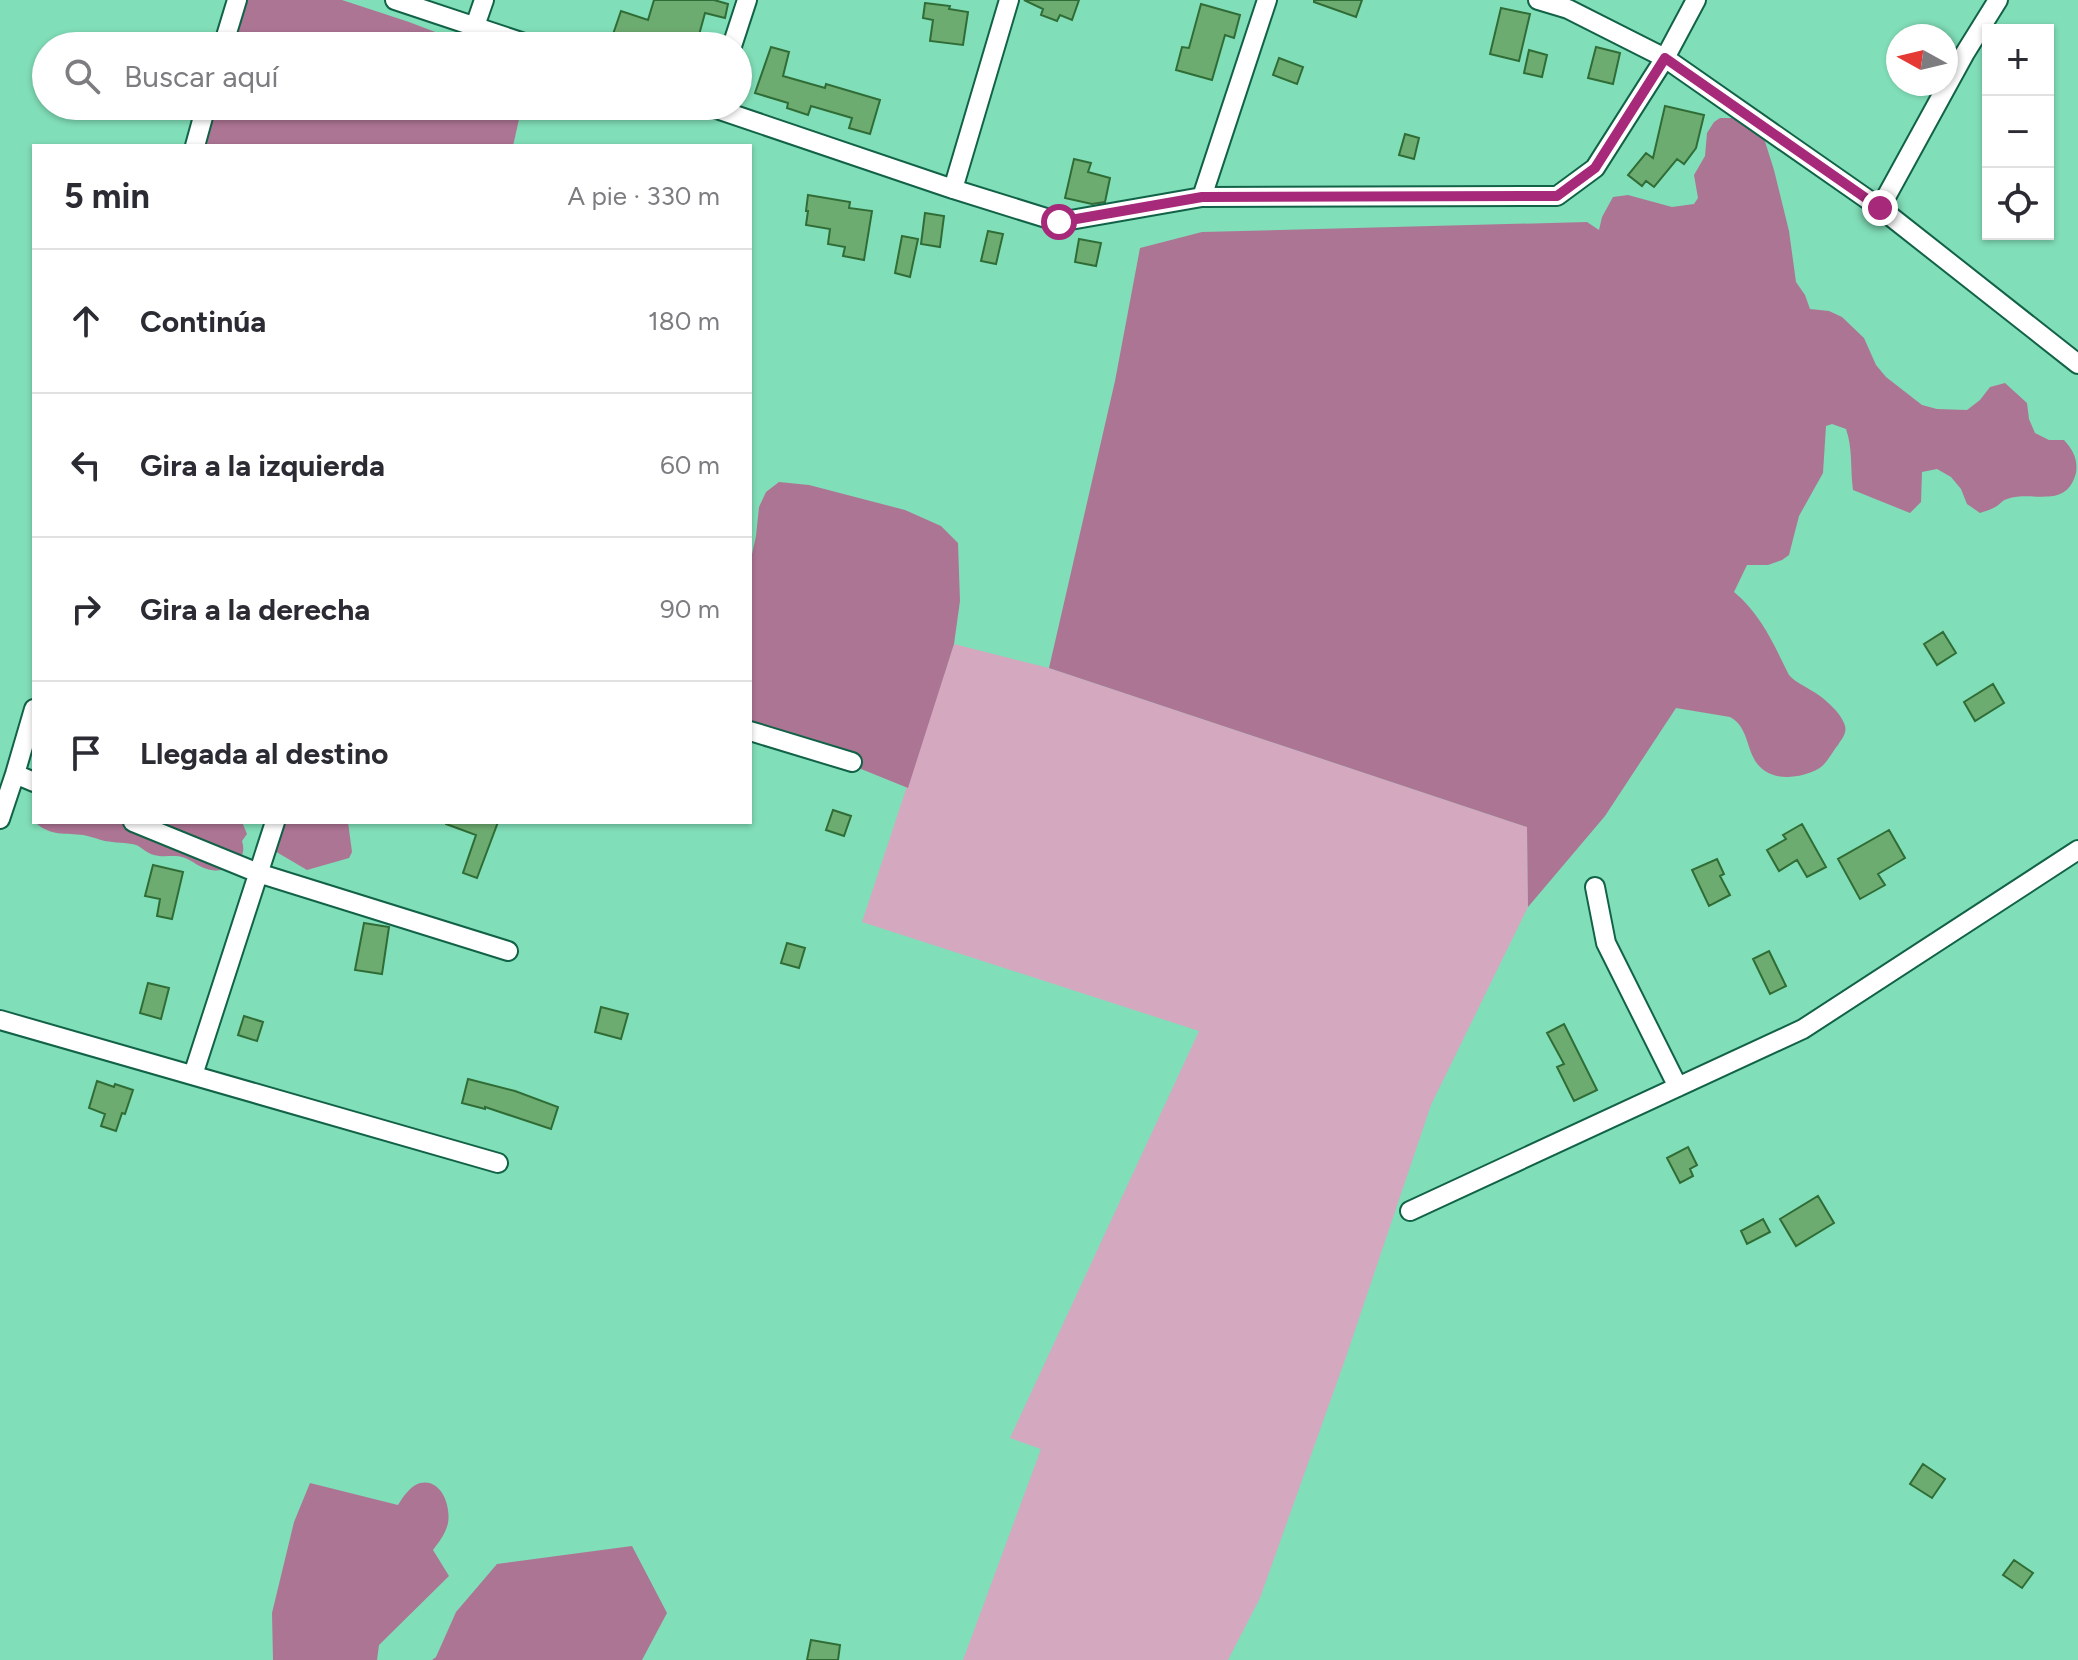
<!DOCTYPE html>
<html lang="es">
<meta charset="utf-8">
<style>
body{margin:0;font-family:Figtree,sans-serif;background:#f2f2f3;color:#2b2b33}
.controls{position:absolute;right:24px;top:24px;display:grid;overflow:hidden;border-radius:0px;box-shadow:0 2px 6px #0004}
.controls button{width:72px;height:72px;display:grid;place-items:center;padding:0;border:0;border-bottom:2px solid #e1e1e2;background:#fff;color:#2b2b33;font:40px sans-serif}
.compass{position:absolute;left:1886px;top:24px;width:72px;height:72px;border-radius:50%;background:#fff;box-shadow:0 2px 6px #0004;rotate:278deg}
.stop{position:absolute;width:24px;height:24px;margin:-18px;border:6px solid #a7297a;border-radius:50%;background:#fff}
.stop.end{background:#a7297a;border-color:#fff;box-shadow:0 2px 8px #0008}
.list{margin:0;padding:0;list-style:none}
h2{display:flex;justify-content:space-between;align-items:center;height:104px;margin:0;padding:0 32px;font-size:34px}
h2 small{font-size:26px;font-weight:400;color:#7c7c81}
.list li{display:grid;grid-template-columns:52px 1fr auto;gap:24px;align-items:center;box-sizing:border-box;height:144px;padding:0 32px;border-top:2px solid #e1e1e2}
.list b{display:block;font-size:30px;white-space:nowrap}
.list em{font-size:26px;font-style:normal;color:#7c7c81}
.icon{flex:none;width:44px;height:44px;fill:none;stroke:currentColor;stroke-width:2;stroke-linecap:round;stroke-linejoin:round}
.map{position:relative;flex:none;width:2078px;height:1660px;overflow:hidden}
.search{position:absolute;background:#fff;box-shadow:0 2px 6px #0004;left:32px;top:32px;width:720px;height:88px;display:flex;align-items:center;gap:20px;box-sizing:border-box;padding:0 28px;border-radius:44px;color:#7c7c81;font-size:30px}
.panel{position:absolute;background:#fff;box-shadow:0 2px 6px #0004;left:32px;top:144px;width:720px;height:680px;border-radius:0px}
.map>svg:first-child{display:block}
.green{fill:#d4a9c0}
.forest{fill:#ad7594}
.building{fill:#6dac71;stroke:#306d36;stroke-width:2}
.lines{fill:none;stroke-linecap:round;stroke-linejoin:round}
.minor-casing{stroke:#126248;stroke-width:22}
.minor{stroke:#fff;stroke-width:18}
.route{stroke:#a7297a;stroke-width:10}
</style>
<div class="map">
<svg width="2078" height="1660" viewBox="0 0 2078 1660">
<rect width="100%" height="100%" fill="#80deb8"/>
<!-- green -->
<path class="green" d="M954,644l95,24 478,159 1,80 -97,198 -85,252 -86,241 -32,62h-265l78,-211 -31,-11 189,-407 -337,-109z"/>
<!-- forest -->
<path class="forest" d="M244,0h98l67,22 63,24h-243z
M213,106h309l-9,40h-307l-2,-5z
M1720,118h23l19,14 12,38 15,61 7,51 9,13 5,14 19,2 13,6 22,21 12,27 10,12 36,28 15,4 30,1 13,-10 10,-13 15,-4 22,20 2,16 6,14 14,7h15c9,10 14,19 12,33 -10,37 -42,17 -69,26 -4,1 -6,4 -10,7 -5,3 -11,5 -17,7l-13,-9 -6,-15 -10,-12 -14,-8 -15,3 -1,30 -11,11 -57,-23c-3,-21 0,-41 -7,-61l-14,-5 -6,2 -3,47 -24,43 -10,39 -7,5 -14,5h-21l-13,27c27,22 40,53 55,83 7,8 16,11 25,17 11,7 25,19 30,31 4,9 -1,14 -6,22 -6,7 -11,19 -20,24 -15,8 -38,12 -53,2 -21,-14 -13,-42 -35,-54l-54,-9 -71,108 -77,91 -1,-80 -478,-159 66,-287 25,-133 62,-16 385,-10 12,8 3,-13 11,-20 15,-2 44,12 22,-3 4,-6 -4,-23 11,-19 2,-23 7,-11z
M779,482l30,3 96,25 36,16 17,17 2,58 -6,43 -46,144 -158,-64v-161l6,-27 3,-29 7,-15z
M242,822l5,12 -5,7c7,21 -16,34 -35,28 -8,-2 -14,-8 -22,-11 -10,-4 -21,0 -31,-3 -9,-2 -13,-10 -22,-11 -10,-2 -21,-1 -31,-4 -6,-2 -12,-4 -18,-5 -17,-2 -33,1 -47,-12z
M273,822h75l4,30 -3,6 -42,12 -39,-23z
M310,1483l88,22c5,-8 12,-19 22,-22 22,-5 31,24 28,40 -2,10 -9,19 -15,27l16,26 -70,69 -2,15h-104l-1,-47 22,-91z
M632,1546l35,67 -25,47h-210l4,-3 20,-45 41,-48z"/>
<!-- building -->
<path class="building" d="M654,0h60l14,4 -3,14 -20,-5 -9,33h-87l12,-35 27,9z
M1024,0h55l-7,20 -12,-5 -3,6 -16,-6 2,-6z
M1314,0h48l-6,17 -42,-15z
M925,3l25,3 -1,3 19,3 -5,33 -33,-4 3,-21 -10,-2z
M1201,4l39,11 -6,23 -9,-3 -13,45 -36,-10 6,-23 7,1z
M1501,8l29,6 -11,47 -29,-7z
M771,47l18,5 -6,24 42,12 1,-4 54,16 -10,34 -21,-6 3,-10 -41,-12 -3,9 -21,-7 1,-5 -33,-10z
M1596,47l24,6 -7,31 -25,-6z
M1529,50l18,5 -5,22 -18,-4z
M1279,58l24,9 -6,17 -24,-9z
M1665,106l39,9 -8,33 -12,16 -7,-5 -23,28 -8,-6 -4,5 -14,-11 18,-22 7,5z
M1405,134l14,4 -5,21 -15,-4z
M1074,159l17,4 -3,9 22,6 -5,24 -13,2 -27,-6z
M808,195l42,7 -1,6 23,3 -8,49 -21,-4 2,-9 -17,-3 2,-15 -24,-4 2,-14h-2z
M925,213l19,3 -4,31 -19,-3z
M988,231l15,3 -7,30 -15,-3z
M902,236l16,3 -8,38 -15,-4z
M1079,239l22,4 -5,23 -21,-4z
M1943,632l13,21 -19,12 -13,-21z
M1993,684l11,19 -29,18 -11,-19z
M833,810l18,6 -7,20 -18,-6z
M446,822h52l-21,56 -14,-5 13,-38 -30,-11z
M1802,824l24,43 -19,10 -10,-17 -18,11 -12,-21 19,-11 -3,-4z
M1889,830l16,28 -27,16 7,11 -25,14 -22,-40z
M1717,859l7,15 -4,2 10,19 -21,11 -17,-36z
M153,865l30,7 -11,47 -15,-3 3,-17 -15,-3z
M364,923l25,4 -7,47 -27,-4z
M787,943l18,5 -6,20 -18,-5z
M1769,951l17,35 -16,8 -17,-35z
M148,983l21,5 -8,31 -21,-6z
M601,1007l27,7 -7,25 -26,-7z
M244,1016l19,6 -6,19 -19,-6z
M1564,1024l33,66 -23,11 -17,-34 7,-3 -17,-31z
M468,1079l47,12 43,16 -7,22 -66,-22v2l-23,-6z
M97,1081l17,6 1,-3 18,6 -8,24 -3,-1 -6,18 -15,-5 4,-12 -16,-6z
M1688,1147l9,18 -7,4 3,7 -13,7 -13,-25z
M1818,1196l16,27 -38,23 -16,-27z
M1763,1219l7,13 -23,12 -6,-13z
M1923,1464l22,15 -13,19 -22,-14z
M2014,1560l19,13 -11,15 -19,-13z
M811,1640l29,5 -2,15h-31z"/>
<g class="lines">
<defs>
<path id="minor" d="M395,0l138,46
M1538,0l30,9 97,49 215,150 198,156
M475,26l9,-26
M223,46l14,-46
M732,46l15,-46
M708,106l245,83 106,33 143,-25 355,-1 38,-28 70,-110 31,-58
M195,146l11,-40
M953,189l56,-189
M1202,197l65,-197
M1880,208l85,-155 33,-53
M750,731l102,31
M15,774l19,8
M0,819l15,-45 19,-65
M133,822l125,51 250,78
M1595,887l11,56 72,144
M0,1020l498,143
M193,1075l82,-253
M1410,1211l393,-182 275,-179"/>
</defs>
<!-- minor casing -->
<use href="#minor" class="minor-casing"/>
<!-- minor -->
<use href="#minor" class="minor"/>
</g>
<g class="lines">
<!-- route -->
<path class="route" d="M1059,222l143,-25 355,-1 38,-28 70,-110 215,150"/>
</g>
</svg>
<div class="controls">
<button>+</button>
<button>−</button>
<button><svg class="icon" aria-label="locate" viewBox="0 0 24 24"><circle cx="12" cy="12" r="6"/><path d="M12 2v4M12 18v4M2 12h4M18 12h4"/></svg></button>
</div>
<svg class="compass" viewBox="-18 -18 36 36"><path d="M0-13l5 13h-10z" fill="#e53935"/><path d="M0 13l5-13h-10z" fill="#7c7c81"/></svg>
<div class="stop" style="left:1059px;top:222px"></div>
<div class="stop end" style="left:1880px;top:208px"></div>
<div class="search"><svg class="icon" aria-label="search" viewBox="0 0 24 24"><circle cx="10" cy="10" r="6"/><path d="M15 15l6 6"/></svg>Buscar aquí</div>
<section class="panel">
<h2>5 min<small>A pie · 330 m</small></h2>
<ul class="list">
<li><svg class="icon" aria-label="ahead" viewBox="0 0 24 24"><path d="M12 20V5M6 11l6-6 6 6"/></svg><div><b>Continúa</b></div><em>180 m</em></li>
<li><svg class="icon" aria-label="left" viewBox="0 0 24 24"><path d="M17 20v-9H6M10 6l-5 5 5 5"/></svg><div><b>Gira a la izquierda</b></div><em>60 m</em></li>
<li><svg class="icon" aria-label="right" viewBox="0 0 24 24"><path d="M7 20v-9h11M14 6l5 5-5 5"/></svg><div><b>Gira a la derecha</b></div><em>90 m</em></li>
<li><svg class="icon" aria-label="arrive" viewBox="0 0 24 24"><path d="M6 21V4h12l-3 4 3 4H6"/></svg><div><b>Llegada al destino</b></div></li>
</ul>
</section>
</div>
